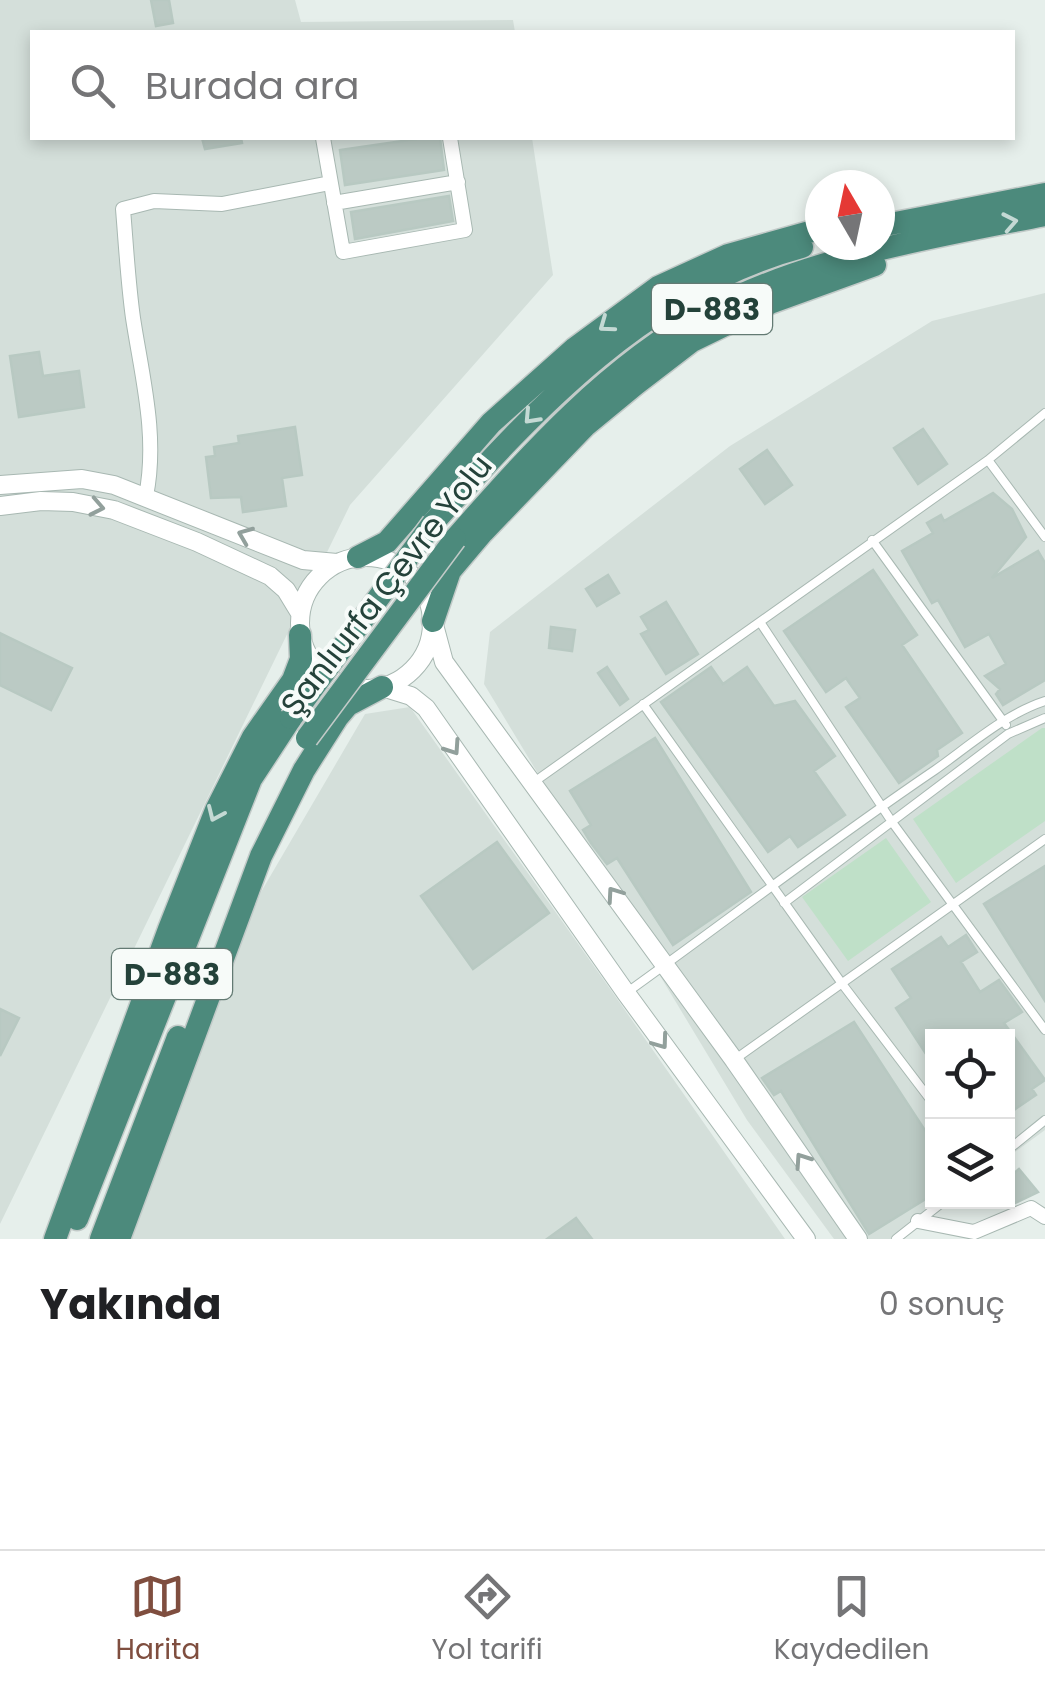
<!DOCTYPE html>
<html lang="tr">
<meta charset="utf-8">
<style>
body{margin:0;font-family:Poppins,sans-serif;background:#f2f2f2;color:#202124}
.controls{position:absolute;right:30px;bottom:30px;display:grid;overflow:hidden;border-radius:0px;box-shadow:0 5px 15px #0003}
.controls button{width:90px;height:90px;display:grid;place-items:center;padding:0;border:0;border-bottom:2px solid #e0e0e0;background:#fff;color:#202124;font:50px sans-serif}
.compass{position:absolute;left:805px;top:170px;width:90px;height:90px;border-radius:50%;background:#fff;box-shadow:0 5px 15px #0003;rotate:351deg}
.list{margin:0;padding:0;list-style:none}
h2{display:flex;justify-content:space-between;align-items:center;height:130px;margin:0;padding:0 40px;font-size:42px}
h2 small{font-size:32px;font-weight:400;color:#757577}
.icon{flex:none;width:55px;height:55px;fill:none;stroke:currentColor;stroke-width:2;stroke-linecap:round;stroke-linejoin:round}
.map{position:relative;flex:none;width:1045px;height:1239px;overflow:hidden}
.search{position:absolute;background:#fff;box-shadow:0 5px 15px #0003;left:30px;right:30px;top:30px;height:110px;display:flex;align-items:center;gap:25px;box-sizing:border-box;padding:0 35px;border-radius:0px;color:#757577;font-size:38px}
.sheet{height:310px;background:#fff}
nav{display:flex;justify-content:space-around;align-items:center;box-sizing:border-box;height:140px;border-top:2px solid #e0e0e0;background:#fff;font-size:28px;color:#757577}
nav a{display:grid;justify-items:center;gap:5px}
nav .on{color:#7f4e3f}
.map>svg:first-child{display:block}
.built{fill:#d4dfda}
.green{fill:#bfe0c8}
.building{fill:#bbcac4;stroke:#b8c9c2;stroke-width:2.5}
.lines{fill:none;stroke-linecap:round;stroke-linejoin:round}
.service-casing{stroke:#a8b8b2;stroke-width:10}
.minor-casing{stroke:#a8b8b2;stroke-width:16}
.tertiary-casing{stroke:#a8b8b2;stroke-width:20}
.trunk-casing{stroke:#c2cac8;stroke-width:25}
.service{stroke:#fff;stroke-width:8}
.minor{stroke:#fff;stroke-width:14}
.tertiary{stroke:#fff;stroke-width:18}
.trunk{stroke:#4c8a7c;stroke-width:22}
.trunk-bridge-casing{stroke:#c2cac8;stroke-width:25;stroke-linecap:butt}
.trunk-bridge{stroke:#4c8a7c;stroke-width:22}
.oneway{stroke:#c4d9d4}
.oneway2{stroke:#92a09c}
.labels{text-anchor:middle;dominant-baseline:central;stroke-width:8;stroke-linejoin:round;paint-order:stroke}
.shield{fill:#f7fbf9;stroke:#637a73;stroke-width:2.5}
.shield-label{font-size:30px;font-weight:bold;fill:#24423a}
.street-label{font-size:32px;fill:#24423a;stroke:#f7fbf9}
</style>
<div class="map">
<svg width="1045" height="1239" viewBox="0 0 1045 1239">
<rect width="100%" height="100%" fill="#e6efeb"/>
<!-- built -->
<path class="built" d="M0,0h295l6,22 212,-2 2,12h-483v106h500l21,137 -203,230 -350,719z
M1045,293v837l-37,27v-121h-76v166h13l-52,37h-59l-87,-119 -263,-436 6,-52 240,-186 202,-125z
M410,707l203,286 172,246h-662l138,-347 104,-178z"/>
<!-- green -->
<path class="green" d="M1042,728h3v93l-89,62 -43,-64z
M886,838l45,64 -83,59 -46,-64z"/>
<!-- building -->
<path class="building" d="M151,0h18l4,23 -17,3z
M202,138h39l1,5 -37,6z
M423,138h17l4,32 -99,15 -5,-35z
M449,196l4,25 -98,18 -4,-27z
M39,352l4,24 36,-5 5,36 -65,10 -9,-61z
M295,427l7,48 -20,3 4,28 -43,6 -2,-15 -30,1 -5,-41 9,-1 -1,-9 25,-4 -1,-7z
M923,429l24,35 -29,20 -24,-36z
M767,450l25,35 -27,19 -25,-35z
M993,493l19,16 14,28 -34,41 46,-27 7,12v117l-42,25 -7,-11 4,-5 -15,-13 21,-12 -17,-30 -24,13 -27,-47 -6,3 -30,-52 31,-18 -6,-10 14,-8 3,6z
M873,570l44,65 -15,10 60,88 -25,17 1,6 -39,27 -53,-76 14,-9 -14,-20 -20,14 -42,-61z
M608,575l11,18 -22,13 -11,-17z
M666,602l32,52 -32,20 -25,-40 8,-4 -8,-13z
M551,627l24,3 -3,21 -23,-3z
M0,633l72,35 -21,42 -51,-25z
M607,667l21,32 -8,6 -22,-32z
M711,667l12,17 24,-17 27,39 21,-5 40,55 -21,15 31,44 -47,32 -8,-11 -22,16 -107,-150z
M655,738l96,154 -78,53 -56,-87 -10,6 -16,-21 -8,-13 8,-5 -21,-34z
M497,842l52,71 -76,56 -52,-73z
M1045,866v135l-61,-97z
M966,935l11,17 -16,10 19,30 19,-12 23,32 -18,11 41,57 -13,9 4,6 -28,19v-78h-76v27l-36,-55 15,-10 -19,-29 49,-32 7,10z
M0,1009l19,9 -19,38z
M854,1022l78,119v54l-63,39 -88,-143 -7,4 -12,-17z
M1019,1169l19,23 -27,13 -3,-5v-22z
M576,1218l16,21h-45z"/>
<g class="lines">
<defs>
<path id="service" d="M988,460l57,-47
M872,540l134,185
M760,622l132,200 153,208
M643,704l200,281 89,117
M534,782l454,-322 57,77
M784,903l224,-169 37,-16
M626,993c103,-74 204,-152 309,-223 34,-24 70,-56 110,-69
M734,1060l311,-221
M1008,1150l37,-30
M896,1239l47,-37"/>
<path id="minor" d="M323,138l20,114 122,-22 -15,-92
M334,203l124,-21
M146,496c12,-60 -4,-119 -13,-178 -5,-36 -7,-73 -10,-109l31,-8 68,3 108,-21
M918,1221l56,11 57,-24 14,9"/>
<path id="tertiary" d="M0,485l82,-6 32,6 189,75 34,3
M0,506l41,-5 32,1 41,8 83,32 73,34 16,14 14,23
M300 623a66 66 0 1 1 132 0a66 66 0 1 1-132 0Z
M433,621l11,41 290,398 124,179
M382,687l29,9 15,12 200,285 180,246"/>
<path id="trunk" d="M880,226l165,-32
M433,523c104,-116 213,-234 369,-276
M455,539c74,-85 154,-174 254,-228 95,-53 230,-75 336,-96
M358,557l29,-15 104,-119 84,-75 83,-61 70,-32 92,-26
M433,621l17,-50 33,-39 102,-106 51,-42 56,-43 78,-38 105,-38
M77,1219l174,-440 40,-61
M55,1239l114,-310 47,-119 37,-73 40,-57 8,-21 -1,-24
M101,1239l77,-202
M119,1239l142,-383 43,-86 33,-52 11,-13 34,-18"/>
</defs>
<!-- service casing -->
<use href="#service" class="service-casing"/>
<!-- minor casing -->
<use href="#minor" class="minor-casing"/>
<!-- tertiary casing -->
<use href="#tertiary" class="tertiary-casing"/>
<!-- trunk casing -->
<use href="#trunk" class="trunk-casing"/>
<!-- service -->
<use href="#service" class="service"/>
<!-- minor -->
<use href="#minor" class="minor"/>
<!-- tertiary -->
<use href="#tertiary" class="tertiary"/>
<!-- trunk -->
<use href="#trunk" class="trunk"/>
<defs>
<path id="trunk-bridge" d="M291,718l142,-195
M307,738l148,-199"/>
</defs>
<!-- trunk-bridge casing -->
<use href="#trunk-bridge" class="trunk-bridge-casing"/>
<!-- trunk-bridge -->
<use href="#trunk-bridge" class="trunk-bridge"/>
</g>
<!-- one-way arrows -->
<defs><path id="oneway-chevron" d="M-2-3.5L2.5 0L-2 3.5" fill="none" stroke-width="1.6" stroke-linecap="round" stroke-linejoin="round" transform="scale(2.5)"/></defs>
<g class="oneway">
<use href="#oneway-chevron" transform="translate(1010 222) rotate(-11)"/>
<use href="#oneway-chevron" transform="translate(606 325) rotate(144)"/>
<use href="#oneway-chevron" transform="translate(531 417) rotate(133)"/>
<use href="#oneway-chevron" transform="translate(215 814) rotate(114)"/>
</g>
<g class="oneway2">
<use href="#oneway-chevron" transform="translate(97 507) rotate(11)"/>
<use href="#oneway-chevron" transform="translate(245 535) rotate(-158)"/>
<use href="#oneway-chevron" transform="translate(453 748) rotate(56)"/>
<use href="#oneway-chevron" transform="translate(614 894) rotate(-125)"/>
<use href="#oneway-chevron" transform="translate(661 1042) rotate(54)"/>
<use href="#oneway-chevron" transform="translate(802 1160) rotate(-124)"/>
</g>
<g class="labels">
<!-- shield labels -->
<g class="shield">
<rect x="652" y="284" width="120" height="50" rx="8"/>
<rect x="112" y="949" width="120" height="50" rx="8"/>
</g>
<g class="shield-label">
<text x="712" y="309">D-883</text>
<text x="172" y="974">D-883</text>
</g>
<!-- street labels -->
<g class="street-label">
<text transform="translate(386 585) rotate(-52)">Şanlıurfa Çevre Yolu</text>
</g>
</g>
</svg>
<div class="controls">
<button><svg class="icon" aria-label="locate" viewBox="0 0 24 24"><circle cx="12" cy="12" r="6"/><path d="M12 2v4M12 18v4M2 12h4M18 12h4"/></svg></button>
<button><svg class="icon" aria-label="layers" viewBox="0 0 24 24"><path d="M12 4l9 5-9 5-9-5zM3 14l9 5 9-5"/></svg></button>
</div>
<svg class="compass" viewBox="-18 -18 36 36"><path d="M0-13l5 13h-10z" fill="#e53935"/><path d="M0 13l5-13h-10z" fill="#757577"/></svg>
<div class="search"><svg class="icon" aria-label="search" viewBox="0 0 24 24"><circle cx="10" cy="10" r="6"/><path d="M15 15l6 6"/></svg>Burada ara</div>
</div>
<section class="sheet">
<h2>Yakında<small>0 sonuç</small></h2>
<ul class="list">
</ul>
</section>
<nav>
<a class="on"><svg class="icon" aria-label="map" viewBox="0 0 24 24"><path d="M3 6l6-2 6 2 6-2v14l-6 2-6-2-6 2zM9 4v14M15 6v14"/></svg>Harita</a>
<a><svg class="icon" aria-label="directions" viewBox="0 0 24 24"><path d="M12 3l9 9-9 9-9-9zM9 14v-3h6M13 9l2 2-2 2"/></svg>Yol tarifi</a>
<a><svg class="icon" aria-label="saved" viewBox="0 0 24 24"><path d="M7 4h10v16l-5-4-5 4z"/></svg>Kaydedilen</a>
</nav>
